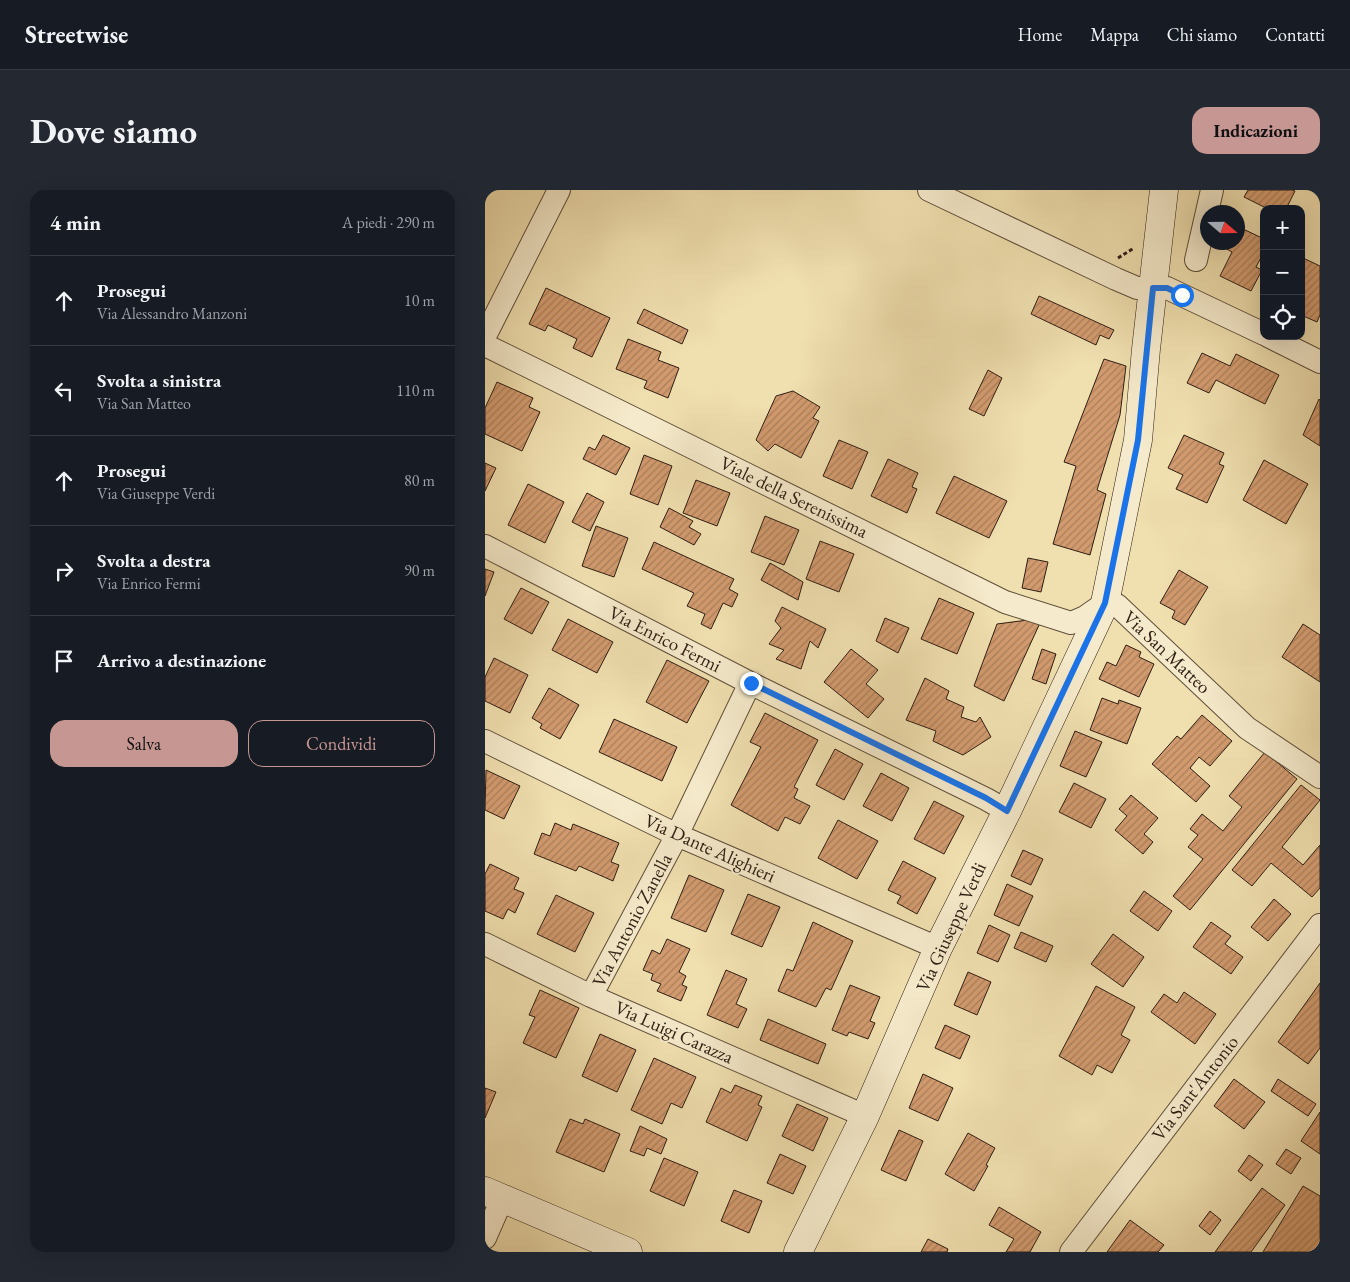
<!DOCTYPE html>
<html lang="it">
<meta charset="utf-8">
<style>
body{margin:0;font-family:"EB Garamond",serif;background:#242831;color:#f1f3f6}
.controls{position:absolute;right:15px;top:15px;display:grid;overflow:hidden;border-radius:10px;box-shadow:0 5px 20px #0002}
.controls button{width:45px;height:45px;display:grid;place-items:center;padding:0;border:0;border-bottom:1px solid #363941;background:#171b24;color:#f1f3f6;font:25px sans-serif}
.compass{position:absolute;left:715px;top:15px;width:45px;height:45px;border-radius:50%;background:#171b24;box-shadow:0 5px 20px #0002;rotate:110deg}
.stop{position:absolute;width:15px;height:15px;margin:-11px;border:4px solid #1a73e8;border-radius:50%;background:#fff}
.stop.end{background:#1a73e8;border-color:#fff;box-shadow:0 1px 5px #0008}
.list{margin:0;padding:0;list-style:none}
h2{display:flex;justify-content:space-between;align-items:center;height:65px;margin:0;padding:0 20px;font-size:21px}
h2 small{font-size:16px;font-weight:400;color:#9ea1a6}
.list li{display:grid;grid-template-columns:32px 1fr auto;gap:15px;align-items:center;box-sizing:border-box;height:90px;padding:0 20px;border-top:1px solid #363941}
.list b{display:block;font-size:19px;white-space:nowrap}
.list p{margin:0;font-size:16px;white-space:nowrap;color:#9ea1a6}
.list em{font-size:16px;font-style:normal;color:#9ea1a6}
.actions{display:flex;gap:10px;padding:15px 20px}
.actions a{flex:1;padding:11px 0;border:1px solid #c59692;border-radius:15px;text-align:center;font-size:18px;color:#c59692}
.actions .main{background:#c59692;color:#111}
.icon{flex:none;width:28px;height:28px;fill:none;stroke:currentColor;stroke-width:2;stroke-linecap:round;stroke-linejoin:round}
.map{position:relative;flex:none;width:835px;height:1062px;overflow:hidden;border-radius:15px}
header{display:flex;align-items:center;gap:30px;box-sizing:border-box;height:70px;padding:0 25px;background:#171b24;border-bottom:1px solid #363941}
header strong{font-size:24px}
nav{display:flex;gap:28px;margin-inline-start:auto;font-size:18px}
.intro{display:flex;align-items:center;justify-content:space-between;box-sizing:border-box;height:120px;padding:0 30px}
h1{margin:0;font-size:35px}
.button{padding:12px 22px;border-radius:15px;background:#c59692;color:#111;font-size:18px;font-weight:700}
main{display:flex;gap:30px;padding:0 30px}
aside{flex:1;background:#171b24;border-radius:15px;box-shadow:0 5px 20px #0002}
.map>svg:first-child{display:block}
.building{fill:url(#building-hatch);stroke:#2f1d12}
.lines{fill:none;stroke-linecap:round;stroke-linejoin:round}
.street-casing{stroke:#5f4e39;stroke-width:24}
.secondary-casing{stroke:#2f1d12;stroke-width:29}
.path{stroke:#2f1d12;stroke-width:3;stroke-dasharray:4 2.5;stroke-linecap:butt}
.street{stroke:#f5eacb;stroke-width:22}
.secondary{stroke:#f5eacb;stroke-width:28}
.route{stroke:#1a73e8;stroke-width:6}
.labels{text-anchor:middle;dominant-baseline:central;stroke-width:4;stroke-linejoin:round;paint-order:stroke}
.street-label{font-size:19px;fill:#2f1d12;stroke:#f5eacb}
</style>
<header>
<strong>Streetwise</strong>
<nav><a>Home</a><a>Mappa</a><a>Chi siamo</a><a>Contatti</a></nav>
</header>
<div class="intro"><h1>Dove siamo</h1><a class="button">Indicazioni</a></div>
<main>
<aside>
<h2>4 min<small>A piedi · 290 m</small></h2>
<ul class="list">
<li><svg class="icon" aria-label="ahead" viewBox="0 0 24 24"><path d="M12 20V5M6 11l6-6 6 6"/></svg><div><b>Prosegui</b><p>Via Alessandro Manzoni</p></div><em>10 m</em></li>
<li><svg class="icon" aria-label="left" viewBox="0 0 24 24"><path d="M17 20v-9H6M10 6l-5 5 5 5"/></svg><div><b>Svolta a sinistra</b><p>Via San Matteo</p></div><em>110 m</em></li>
<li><svg class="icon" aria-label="ahead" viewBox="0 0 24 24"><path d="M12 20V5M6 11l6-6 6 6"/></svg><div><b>Prosegui</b><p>Via Giuseppe Verdi</p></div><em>80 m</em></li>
<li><svg class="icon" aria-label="right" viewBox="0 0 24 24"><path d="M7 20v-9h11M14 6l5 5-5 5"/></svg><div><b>Svolta a destra</b><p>Via Enrico Fermi</p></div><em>90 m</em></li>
<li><svg class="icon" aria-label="arrive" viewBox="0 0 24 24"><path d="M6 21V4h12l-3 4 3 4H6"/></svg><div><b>Arrivo a destinazione</b></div></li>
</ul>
<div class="actions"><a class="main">Salva</a><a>Condividi</a></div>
</aside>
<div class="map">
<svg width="835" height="1062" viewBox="0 0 835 1062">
<defs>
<pattern id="building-hatch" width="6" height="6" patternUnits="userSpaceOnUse" patternTransform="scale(1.25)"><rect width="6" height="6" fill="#d29b6f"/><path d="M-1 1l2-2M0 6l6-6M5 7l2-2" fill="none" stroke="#ab7e5a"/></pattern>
</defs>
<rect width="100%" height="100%" fill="#f0dfaf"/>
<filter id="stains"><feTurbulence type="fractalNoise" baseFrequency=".004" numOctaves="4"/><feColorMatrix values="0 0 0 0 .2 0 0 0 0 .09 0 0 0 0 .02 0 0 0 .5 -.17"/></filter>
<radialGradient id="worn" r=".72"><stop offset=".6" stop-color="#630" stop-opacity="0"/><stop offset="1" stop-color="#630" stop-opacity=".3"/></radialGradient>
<!-- building -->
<path class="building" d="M763,0h44l3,1 -9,18h-18l-24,-12z
M754,37l25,12v13l-8,15 6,3 -11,21 -31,-15 12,-24 -9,-5 2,-5h12v-11z
M816,67l19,9v49l-3,7 -16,-7z
M61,98l64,30 -18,39 -19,-9 4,-9 -29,-14 -3,6 -16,-7z
M554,106l75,34 -5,9 -9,-4 -4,10 -65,-31z
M159,119l44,21 -6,14 -45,-21z
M143,149l33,13 -3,8 21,8 -11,30 -24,-10 3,-7 -31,-12z
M717,163l28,13 6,-12 43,21 -14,29 -49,-24 -7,13 -22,-10z
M619,169l22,7 -6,49 -23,75 9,4 -16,61 -37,-11 23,-78 -12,-4z
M503,180l14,8 -18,38 -15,-7z
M12,192l36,16 -4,9 11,5 -18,39 -37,-17v-26z
M308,201l27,16 -7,11 6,3 -18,37 -26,-14 -7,7 -12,-11 20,-44z
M834,209l1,1v46l-17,-11z
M118,245l27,13 -14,27 -33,-16 6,-12 6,3z
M699,245l40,18 -5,11 5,2 -17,37 -31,-14 7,-14 -15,-7z
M354,250l29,12 -16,37 -29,-13z
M159,265l28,11 -14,39 -28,-11z
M403,269l30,14 -6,14 5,2 -10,24 -36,-17z
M779,270l44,24 -22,40 -43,-24z
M0,273l11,5 -11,23z
M469,286l53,25 -18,37 -53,-25z
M211,290l34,13 -13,33 -34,-13z
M43,294l36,18 -19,41 -37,-18z
M102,303l17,9 -14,29 -18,-9z
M184,318l24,13 -4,6 12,7 -7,11 -34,-18z
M280,326l34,14 -15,35 -33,-13z
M111,336l32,12 -14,39 -32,-11z
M335,351l34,13 -15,38 -33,-13z
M169,352l80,37 -5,10 9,5 -6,13 -9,-4 -12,26 -10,-5 4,-10 -18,-8 7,-13 -52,-24z
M543,368l20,4 -7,30 -19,-4z
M285,373l33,19 -5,18 -37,-20z
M0,379l9,3 -9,24z
M694,380l29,17 -23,38 -13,-7 3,-7 -15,-8z
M36,398l28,14 -17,32 -28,-15z
M454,408l35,15 -17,41 -36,-15z
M297,417l44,22 -8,19 -8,-7 -9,28 -25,-10 8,-9 -15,-6 12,-16 -6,-7z
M400,428l24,10 -11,25 -22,-12z
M83,429l45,23 -16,31 -45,-23z
M543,430l12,3 -36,78 -30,-15 23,-62z
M818,434l17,11v47l-38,-25z
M641,455l15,7 -2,5 15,7 -15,33 -40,-18 8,-17 9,4z
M366,459l27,21 -12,14 18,15 -16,19 -44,-36z
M557,459l14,5 -10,30 -14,-5z
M9,468l34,17 -18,38 -25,-12v-24z
M182,470l42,21 -22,42 -41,-21z
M440,488l24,13 -3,8 18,8 -3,10 15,5 4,-5 11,20 -28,18 -30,-14 3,-10 -30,-11z
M64,498l30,17 -19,34 -20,-11 2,-4 -10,-6z
M617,508l16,6 1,-4 22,8 -14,36 -37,-14z
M280,523l53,27 -24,47 4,2 -4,9 16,8 -10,18 -15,-7 -7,14 -47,-26 30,-58 -11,-5z
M717,525l30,26 -22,25 -11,-9 -9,11 20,18 -14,16 -44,-38 25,-28 4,3z
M129,529l63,28 -15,34 -63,-29z
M590,541l27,11 -16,35 -26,-11z
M350,559l28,15 -19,36 -28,-15z
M780,562l32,27 -107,131 -17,-14 30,-37 -15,-12 10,-12 -8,-6 12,-15 21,17 19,-24 -13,-11z
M1,580l34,16 -16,33 -19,-9z
M396,583l28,15 -17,33 -29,-15z
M589,593l32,16 -15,29 -32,-16z
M816,595l19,15 -38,47 21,18 17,-20v43l-8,9 -41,-34 -19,23 -20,-16z
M646,605l27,23 -14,16 9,8 -10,12 -28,-24 12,-14 -8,-7z
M449,611l30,15 -20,38 -30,-15z
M353,630l40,21 -21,38 -39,-21z
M70,633l16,7 2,-6 46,19 -8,19 8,3 -6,16 -34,-15 -3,5 -42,-17 8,-21 8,3z
M538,660l20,9 -12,26 -20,-9z
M418,671l33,17 -19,36 -20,-11 4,-7 -13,-6z
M5,674l29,14 -5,11 10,4 -9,20 -7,-4 -5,10 -18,-8v-37z
M204,685l35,15 -18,42 -35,-14z
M522,694l26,12 -14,30 -25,-11z
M659,701l28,20 -14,20 -28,-20z
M263,704l32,13 -18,40 -31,-13z
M71,705l38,18 -19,39 -38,-18z
M789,709l17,15 -23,27 -17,-14z
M328,732l40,19 -22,49 -5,-2 -10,19 -38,-16 9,-22 6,2z
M726,732l20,14 -6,8 18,13 -12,17 -38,-27z
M504,735l21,10 -12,27 -21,-9z
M536,742l32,14 -7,16 -32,-14z
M628,744l31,23 -21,30 -32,-23z
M182,749l23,10 -11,23 7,4 -4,9 5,2 -6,14 -24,-10 4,-7 -10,-4 2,-6 -10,-4 9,-20 8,4z
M241,780l21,9 -11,25 11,5 -9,19 -31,-13z
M483,782l23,10 -14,33 -23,-10z
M835,793v65l-12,16 -30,-22z
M365,795l30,12 -10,24 5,2 -7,16 -19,-7 -2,4 -15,-6z
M611,796l39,21 -14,28 9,5 -18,33 -15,-8 -5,10 -33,-19z
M55,800l39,18 -23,50 -33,-15 12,-26 -6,-2z
M699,802l32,22 -21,30 -44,-32 13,-18 13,9z
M283,829l58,25 -8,20 -58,-24z
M460,835l25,11 -10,23 -25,-11z
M115,844l36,16 -19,42 -35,-16z
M169,868l42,19 -14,31 -11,-5 -9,21 -31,-14z
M438,884l30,14 -15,33 -29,-13z
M749,889l31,23 -21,27 -30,-23z
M793,889l38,25 -8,12 -37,-25z
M250,895l27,11 -4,9 4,2 -15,34 -41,-19 15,-34 10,5z
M0,898l11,4 -11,26z
M312,914l31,14 -15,33 -31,-15z
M835,922v42l-19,-13z
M85,929l13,5 2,-5 35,15 -16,38 -48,-20z
M155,936l27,13 -6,15 -14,-6 -3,8 -14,-5z
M414,940l24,11 -17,40 -25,-11z
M483,943l27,15 -9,17 2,1 -14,25 -29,-17z
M801,959l15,9 -10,16 -15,-10z
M295,964l26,12 -13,28 -26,-11z
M764,965l14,10 -12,16 -13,-10z
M179,968l34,14 -14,34 -34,-15z
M818,996l17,10v56h-57z
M777,998l23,17 -34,47h-36z
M249,1000l28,11 -13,32 -28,-12z
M514,1017l42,25 -11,20h-24l8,-13 -25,-14z
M725,1021l11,9 -11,15 -11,-9z
M645,1030l34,25 -6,7h-51z
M443,1049l20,10 -1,3h-26z"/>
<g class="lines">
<defs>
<path id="street" d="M444,0l187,89 21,9h30l97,46
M711,70l16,-70
M0,146l74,-146
M783,146l52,26
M0,155l520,257 66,21 14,-6 20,-14 12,2 130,123 73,49
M0,356l265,137 236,116 21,12
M0,551l192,94 261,113
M0,754l106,52 274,120
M106,806l86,-161 73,-152
M0,1048l17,-39
M586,1062l249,-327"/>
<path id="secondary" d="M0,1001l143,61
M313,1062l67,-136 73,-168 69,-137 98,-208 33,-163 8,-91 18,-159"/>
</defs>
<!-- street casing -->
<use href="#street" class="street-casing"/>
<!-- secondary casing -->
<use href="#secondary" class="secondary-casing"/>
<!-- path -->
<path class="path" d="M633,68l16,-10"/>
<!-- street -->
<use href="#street" class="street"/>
<!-- secondary -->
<use href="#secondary" class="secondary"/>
</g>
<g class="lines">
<!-- route -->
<path class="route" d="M266,493l235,115 21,13 98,-208 33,-163 15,-152h14l15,7"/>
</g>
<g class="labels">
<!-- street labels -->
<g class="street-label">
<text transform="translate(309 307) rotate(26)">Viale della Serenissima</text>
<text transform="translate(180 449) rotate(27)">Via Enrico Fermi</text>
<text transform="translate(682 462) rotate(43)">Via San Matteo</text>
<text transform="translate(225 658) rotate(24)">Via Dante Alighieri</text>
<text transform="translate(147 730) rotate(-62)">Via Antonio Zanella</text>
<text transform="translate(466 737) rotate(-65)">Via Giuseppe Verdi</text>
<text transform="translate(189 842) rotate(24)">Via Luigi Carazza</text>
<text transform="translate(710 898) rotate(-52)">Via Sant'Antonio</text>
</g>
</g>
<rect width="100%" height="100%" filter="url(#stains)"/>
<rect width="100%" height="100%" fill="url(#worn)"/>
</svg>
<div class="controls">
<button>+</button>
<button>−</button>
<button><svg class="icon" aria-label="locate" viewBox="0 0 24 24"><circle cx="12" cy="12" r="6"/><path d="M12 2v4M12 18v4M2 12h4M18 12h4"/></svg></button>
</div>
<svg class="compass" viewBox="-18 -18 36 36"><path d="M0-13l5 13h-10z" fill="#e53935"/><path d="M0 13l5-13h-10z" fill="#9ea1a6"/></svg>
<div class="stop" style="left:697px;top:105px"></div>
<div class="stop end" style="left:266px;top:493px"></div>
</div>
</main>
